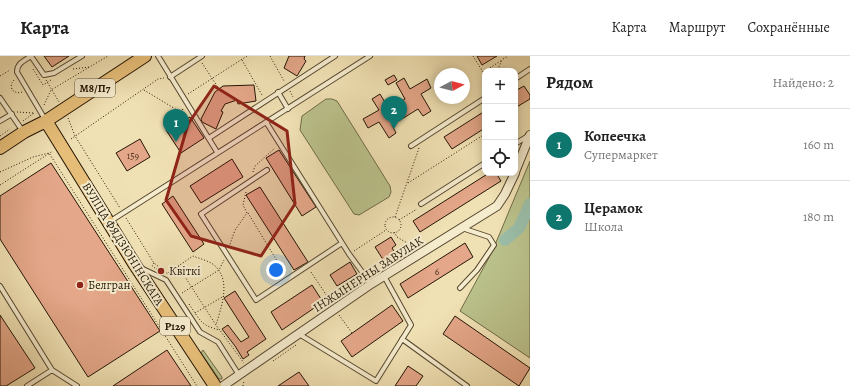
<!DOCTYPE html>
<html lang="ru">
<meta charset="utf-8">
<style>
body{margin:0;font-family:Alegreya,serif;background:#f2f2f2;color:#222}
.controls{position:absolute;right:12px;top:12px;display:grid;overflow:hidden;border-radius:8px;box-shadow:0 2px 10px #0003}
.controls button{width:36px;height:36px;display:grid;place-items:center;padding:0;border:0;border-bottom:1px solid #e0e0e0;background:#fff;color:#222;font:20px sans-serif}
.compass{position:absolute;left:434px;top:12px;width:36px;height:36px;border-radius:50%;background:#fff;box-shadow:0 2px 10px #0003;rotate:83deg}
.you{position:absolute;left:276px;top:214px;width:14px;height:14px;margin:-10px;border:3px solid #fff;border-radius:50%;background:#1a73e8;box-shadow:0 0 0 6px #1a73e833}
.badge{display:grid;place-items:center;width:26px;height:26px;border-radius:50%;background:#0f766e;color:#fff;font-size:13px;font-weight:700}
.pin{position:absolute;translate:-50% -33px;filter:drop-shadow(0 1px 2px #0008)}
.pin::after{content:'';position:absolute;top:21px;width:14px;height:12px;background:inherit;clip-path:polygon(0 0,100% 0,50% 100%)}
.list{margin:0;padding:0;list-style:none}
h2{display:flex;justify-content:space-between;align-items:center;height:52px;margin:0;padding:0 16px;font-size:17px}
h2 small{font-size:13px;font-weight:400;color:#767676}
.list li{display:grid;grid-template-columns:26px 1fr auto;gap:12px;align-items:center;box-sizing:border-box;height:72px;padding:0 16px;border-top:1px solid #e0e0e0}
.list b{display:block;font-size:15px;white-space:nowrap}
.list p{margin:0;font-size:13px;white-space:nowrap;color:#767676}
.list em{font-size:13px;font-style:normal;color:#767676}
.icon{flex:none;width:22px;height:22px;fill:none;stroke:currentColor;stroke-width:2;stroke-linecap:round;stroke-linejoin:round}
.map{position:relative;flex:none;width:530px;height:330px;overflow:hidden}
header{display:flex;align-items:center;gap:24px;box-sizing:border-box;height:56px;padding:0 20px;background:#fff;border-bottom:1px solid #e0e0e0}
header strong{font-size:19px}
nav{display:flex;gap:22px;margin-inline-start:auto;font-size:14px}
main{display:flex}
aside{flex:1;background:#fff}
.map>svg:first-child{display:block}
.green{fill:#bbc28c;stroke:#6f6b48}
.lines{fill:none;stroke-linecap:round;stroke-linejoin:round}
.river{stroke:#9bbea9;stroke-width:12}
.building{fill:#e4a789;stroke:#231404}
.service-casing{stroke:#564730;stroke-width:6}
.minor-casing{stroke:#564730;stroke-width:10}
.primary-casing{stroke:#231404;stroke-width:14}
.path{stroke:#231404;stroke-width:1;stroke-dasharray:1 2;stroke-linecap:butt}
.service{stroke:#f5ecce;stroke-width:4}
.minor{stroke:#f5ecce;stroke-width:8}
.primary{stroke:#e8c07a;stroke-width:12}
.marked{fill:#8f2418;fill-opacity:0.2;stroke:#8f2418;stroke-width:3;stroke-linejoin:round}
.poi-dot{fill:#8f2418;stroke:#f5ecce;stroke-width:1.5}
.labels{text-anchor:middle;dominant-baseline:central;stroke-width:4;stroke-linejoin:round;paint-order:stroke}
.number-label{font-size:10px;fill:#533925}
.shield{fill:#f5ecce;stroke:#625541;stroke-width:1}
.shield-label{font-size:11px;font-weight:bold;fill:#231404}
.street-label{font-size:12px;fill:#231404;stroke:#f5ecce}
.poi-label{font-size:12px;fill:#231404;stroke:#f5ecce;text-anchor:start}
</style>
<header>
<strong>Карта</strong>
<nav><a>Карта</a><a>Маршрут</a><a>Сохранённые</a></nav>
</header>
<main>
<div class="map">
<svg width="530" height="330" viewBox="0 0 530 330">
<rect width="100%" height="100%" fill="#f0e1b4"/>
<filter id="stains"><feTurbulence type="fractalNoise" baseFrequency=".005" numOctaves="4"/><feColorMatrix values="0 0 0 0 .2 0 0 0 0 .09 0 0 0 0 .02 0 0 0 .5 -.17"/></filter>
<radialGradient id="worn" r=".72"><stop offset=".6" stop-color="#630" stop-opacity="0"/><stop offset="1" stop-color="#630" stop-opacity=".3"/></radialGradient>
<!-- green -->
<path class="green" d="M326,43h6l5,2 53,85 1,6 -2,5 -30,18 -5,-1 -54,-84 2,-14z
M530,105v197l-70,-47 32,-59z
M203,294l19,27v2h-3l-18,-26z"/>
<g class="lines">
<!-- river -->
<path class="river" d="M505,184l14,-12 11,-24"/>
</g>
<!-- building -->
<path class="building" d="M44,0h25l-17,11z
M289,0h16l-1,3 2,2 -9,15 -13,-8z
M477,0h20l-15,9z
M394,19l3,5 -9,5 -3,-5z
M404,22l6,11 17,-10 4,9 -10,6 10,17 -8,5 -5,-7 -26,16 4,8 -7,5 -10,-16 -11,6 -5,-9 16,-9 -7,-11 8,-5 9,15 16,-10 -9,-16z
M254,29l2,16 -18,3 -1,-4 -12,4 -4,7 2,1 -7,17 -14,-7 -1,-3 14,-27 8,-6z
M524,30l6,9v4l-15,9v-17z
M485,55v17l-33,21 -8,-12z
M177,58l5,8 8,-5 14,21 -23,15 -15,-23 8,-5 -4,-6z
M140,83l10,18 -23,14 -11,-18z
M279,94l37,57 -14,9 -36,-58z
M232,103l11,18 -42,26 -11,-17z
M51,107l109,168 -72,46 -88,-138v-43z
M489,117h7l5,8 -81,51 -7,-11z
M260,131l48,75 -14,8 -48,-75z
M173,140l31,48 -11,8 -31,-48z
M391,181l5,8 -4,3 4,6 -12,7 -9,-14z
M465,187l8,14 -65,41 -8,-14z
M350,206l7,12 -20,12 -7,-11z
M312,229l11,17 -41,28 -11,-18z
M235,235l31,48 -19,13 2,3 -6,4 -8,-13 -13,-17 6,-4 13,17 8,-5 -25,-39z
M392,249l11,16 -51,36 -11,-16z
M0,259l35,53 -29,18h-6z
M455,260l75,52 -11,18 -76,-52z
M167,294l24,36h-78z
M408,310l15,10 -7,10h-21z
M299,316l10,14h-31z"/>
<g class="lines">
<defs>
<path id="service" d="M31,0c-7,5 -14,7 -14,16l29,49
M31,0l13,19 10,-2 28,-17
M158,0l59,96
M170,21l32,-21
M515,23l15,-10
M278,36l10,17
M0,42l22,32
M0,65l12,-7
M266,66l83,132 22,30
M209,82l126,-82
M515,88l13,-8
M411,90l74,-48
M267,114l-66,44 55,86 86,-57
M421,148l64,-41
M109,166l261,-166
M143,213l23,11 34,52 18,10 21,33
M0,230l52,84 25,16
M460,232l17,-18 17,-25 -5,-8 -27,-9
M299,278l77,47 35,-56 -27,-49
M402,283l65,47
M27,330l25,-16"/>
<path id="minor" d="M515,116l15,-37
M223,330l148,-102 126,-78 8,-12 10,-21"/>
<path id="primary" d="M46,65l89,144 80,121
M0,92l24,-16 22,-11 99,-65"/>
</defs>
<!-- service casing -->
<use href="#service" class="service-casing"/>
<!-- minor casing -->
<use href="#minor" class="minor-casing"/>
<!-- primary casing -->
<use href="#primary" class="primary-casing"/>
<!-- path -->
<path class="path" d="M270,0l14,25
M473,0l10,16 2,-1
M503,3l5,-3
M242,4l20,35
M202,7l17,26
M33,13l10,16 8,-5
M73,13l17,-2
M485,15l17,-11 -5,11
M0,20l10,-6
M14,24l-3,4 1,6 5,3 5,-1
M46,24l13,22
M144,34l38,23 4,6
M290,35l3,6
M188,38l59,-38
M44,49l7,-15 57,-34
M17,56l16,1
M182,57l1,-5
M68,62l7,18 45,72
M23,65l11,-8
M0,80l10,-7
M71,83l87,-60 6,-1
M0,116l33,-15 16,-4 148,233
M253,116l2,-6 20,-18
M408,127l77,-49
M0,129l53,-34
M248,157l37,61
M395,161l24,-69
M385 169a8 8 0 1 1 16 0a8 8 0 1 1-16 0Z
M126,162l28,45 15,12
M399,164l18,-11
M394,176l3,5 17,10
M229,191l6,-17 12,-17 -4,-8 3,-13
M354,195l32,-21
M154,207l-2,3 6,4
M178,210l38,59 28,38
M311,216l20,30
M168,217l25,-17c7,3 18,5 23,11 15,15 5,41 0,58
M182,237l37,-23 5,-10
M189,248c11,16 12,22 31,26
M195,257l29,-17
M339,259l13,18
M273,305l23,-16
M243,330l1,-5"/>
<!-- service -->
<use href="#service" class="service"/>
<!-- minor -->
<use href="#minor" class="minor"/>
<!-- primary -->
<use href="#primary" class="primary"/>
</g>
<!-- marked area -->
<path class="marked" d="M214,30l73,45 8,73 -34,52 -70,-20 -25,-36 22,-76z"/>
<!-- markers -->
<g class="poi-dot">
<circle cx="161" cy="215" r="4"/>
<circle cx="80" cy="229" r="4"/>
</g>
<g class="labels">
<!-- number labels -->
<g class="number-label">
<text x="133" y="99">159</text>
<text x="437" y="215">6</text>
</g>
<!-- shield labels -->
<g class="shield">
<rect x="75" y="23" width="40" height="18" rx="3"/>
<rect x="160" y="261" width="30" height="18" rx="3"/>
</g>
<g class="shield-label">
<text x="95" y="32">М8/П7</text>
<text x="175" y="270">Р129</text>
</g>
<!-- street labels -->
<g class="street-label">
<text transform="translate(123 188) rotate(58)">ВУЛІЦА ФЯДЗЮНІНСКАГА</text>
<text transform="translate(368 218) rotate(-33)">ІНЖЫНЕРНЫ ЗАВУЛАК</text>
</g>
<!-- poi labels -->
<g class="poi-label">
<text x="169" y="215">Квіткі</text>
<text x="88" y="229">Белгран</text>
</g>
</g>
<rect width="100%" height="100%" filter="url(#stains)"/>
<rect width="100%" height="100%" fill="url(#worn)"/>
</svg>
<div class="controls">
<button>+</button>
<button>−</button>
<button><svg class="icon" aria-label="locate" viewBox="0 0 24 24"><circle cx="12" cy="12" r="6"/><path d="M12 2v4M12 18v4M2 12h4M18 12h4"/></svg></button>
</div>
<svg class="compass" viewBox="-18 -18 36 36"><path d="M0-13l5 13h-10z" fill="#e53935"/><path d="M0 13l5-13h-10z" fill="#767676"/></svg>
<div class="you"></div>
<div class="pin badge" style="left:176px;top:86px">1</div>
<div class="pin badge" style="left:394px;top:73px">2</div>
</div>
<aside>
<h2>Рядом<small>Найдено: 2</small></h2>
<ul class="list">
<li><span class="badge">1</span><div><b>Копеечка</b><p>Супермаркет</p></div><em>160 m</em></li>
<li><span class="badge">2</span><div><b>Церамок</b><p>Школа</p></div><em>180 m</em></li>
</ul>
</aside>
</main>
